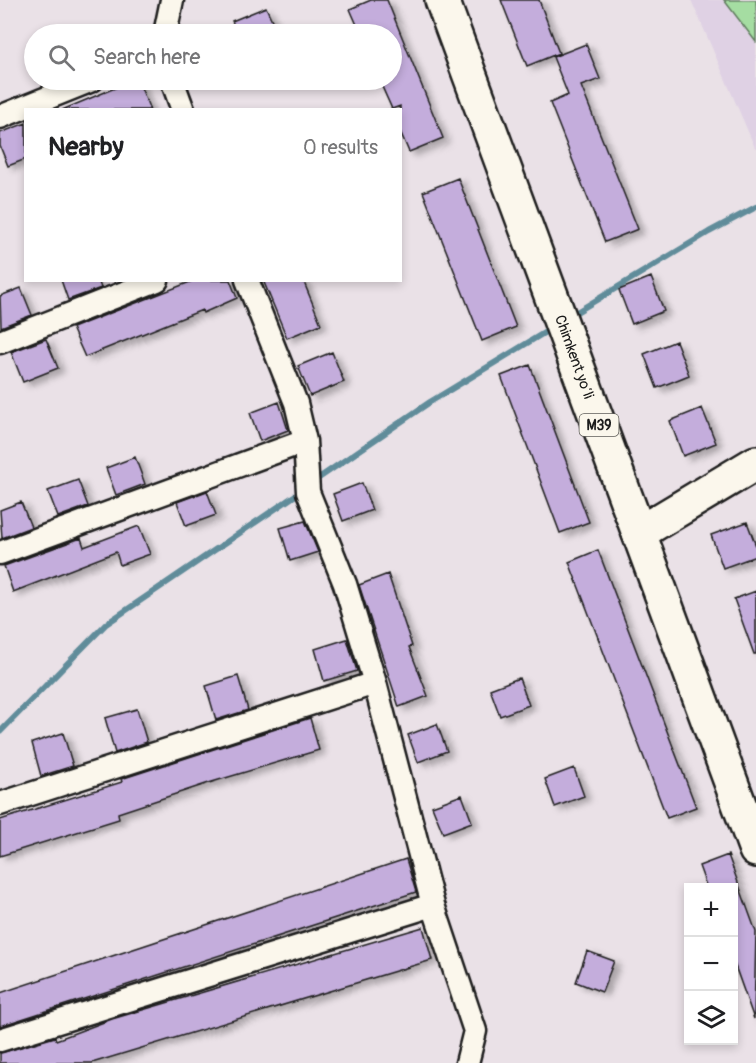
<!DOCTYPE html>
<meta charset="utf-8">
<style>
body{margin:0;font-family:Pangolin,sans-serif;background:#f6f6f6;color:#202124}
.controls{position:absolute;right:18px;bottom:18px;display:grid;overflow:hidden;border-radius:0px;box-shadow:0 3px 9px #0003}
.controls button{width:54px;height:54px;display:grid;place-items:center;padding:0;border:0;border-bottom:2px solid #e0e0e0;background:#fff;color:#202124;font:30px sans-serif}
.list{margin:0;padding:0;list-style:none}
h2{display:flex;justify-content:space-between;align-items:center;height:78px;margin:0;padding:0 24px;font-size:26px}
h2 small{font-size:20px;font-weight:400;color:#757577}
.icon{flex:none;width:33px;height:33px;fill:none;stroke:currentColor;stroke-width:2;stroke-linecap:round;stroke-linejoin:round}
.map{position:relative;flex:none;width:756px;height:1063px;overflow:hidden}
.search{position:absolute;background:#fff;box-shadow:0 3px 9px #0003;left:24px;top:24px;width:378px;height:66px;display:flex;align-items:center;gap:15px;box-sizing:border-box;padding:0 21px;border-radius:33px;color:#757577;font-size:22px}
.panel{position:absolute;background:#fff;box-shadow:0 3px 9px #0003;left:24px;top:108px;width:378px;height:174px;border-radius:0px}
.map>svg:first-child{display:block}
.built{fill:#dfd1e4}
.green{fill:#a5dda2;stroke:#607c5f;stroke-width:1.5}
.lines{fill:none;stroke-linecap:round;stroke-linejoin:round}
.stream{stroke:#608c9a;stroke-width:6}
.building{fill:#c4addc;stroke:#1c1c1c;stroke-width:1.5;filter:url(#shadow)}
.street-casing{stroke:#1c1c1c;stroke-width:27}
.secondary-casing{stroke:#1c1c1c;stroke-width:38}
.highway-casing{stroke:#1c1c1c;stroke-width:38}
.street{stroke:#fbf7ec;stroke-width:22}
.secondary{stroke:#fbf7ec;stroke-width:33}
.highway{stroke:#fbf7ec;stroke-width:33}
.labels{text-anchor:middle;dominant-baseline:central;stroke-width:4.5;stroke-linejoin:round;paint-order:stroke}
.shield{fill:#fbf7ec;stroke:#5f5e5a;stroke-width:1.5}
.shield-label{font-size:14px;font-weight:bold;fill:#1c1c1c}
.street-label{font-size:15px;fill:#1c1c1c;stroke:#fbf7ec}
</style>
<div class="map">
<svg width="756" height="1063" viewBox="0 0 756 1063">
<defs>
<filter id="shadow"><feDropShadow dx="6" dy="4" stdDeviation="3" flood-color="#0004"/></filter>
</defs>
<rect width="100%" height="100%" fill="#eae1e7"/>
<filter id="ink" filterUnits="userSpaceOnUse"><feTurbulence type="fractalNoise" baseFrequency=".0167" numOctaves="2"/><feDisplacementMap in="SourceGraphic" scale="12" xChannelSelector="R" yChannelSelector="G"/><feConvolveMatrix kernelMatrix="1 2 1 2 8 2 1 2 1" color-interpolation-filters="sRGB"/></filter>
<g filter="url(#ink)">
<!-- built -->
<path class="built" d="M691,0h65v150l-50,-116z"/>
<!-- green -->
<path class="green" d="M724,0h32v42z"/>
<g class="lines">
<!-- stream -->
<path class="stream" d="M570,316l139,-84 47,-25
M313,482l117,-80 122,-74
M0,732l106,-108 197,-134"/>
</g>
<!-- building -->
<path class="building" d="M371,0h16l56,138 -34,14 -9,-21v-25l-8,3 -13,-29h13v-46h-31l-11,-25z
M501,0h38l20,53 -32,13z
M266,7l12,27h-40l-6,-13z
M586,44l14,35 -19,7 57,143 -33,13 -55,-139 18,-8 -15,-38z
M134,80h4l12,30h-88z
M26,123v36l-18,7 -8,-20v-13z
M458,178l58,149 -34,14 -59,-149z
M651,277l13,34 -32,13 -13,-34z
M61,280h37l3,8 -33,12z
M195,280h35l7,18 -34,15 -1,-3 -117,47 -13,-29z
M263,280h40l18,44 -34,14z
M21,288l11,27 -31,12 -1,-31z
M46,339l12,29 -35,14 -12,-30z
M676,341l13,34 -32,13 -13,-34z
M332,352l12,30 -34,14 -12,-30z
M530,365l59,157 -29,11 -59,-157z
M279,402l9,28 -28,11 -10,-28z
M702,408l14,35 -33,13 -13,-35z
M135,457l10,27 -29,11 -10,-27z
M78,480l10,26 -30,11 -10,-26z
M362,483l10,27 -29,11 -10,-27z
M207,491l9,24 -30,11 -9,-24z
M21,502l10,25 -29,11 -2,-28z
M305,521l13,31 -28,9 -10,-33z
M747,522l9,24v10l-33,12 -12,-33z
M139,526l11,28 -30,11 -4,-13 -103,40 -9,-26 77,-28 3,9z
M598,550l98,257 -29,11 -98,-256z
M388,574l24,72 -3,1 19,49 -29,11 -40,-122z
M756,591v63h-2l-20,-55z
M347,639l10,32 -33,10 -9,-32z
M238,676l10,34 -32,10 -10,-34z
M519,678l10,27 -29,11 -10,-27z
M137,709l10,33 -32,11 -10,-35z
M310,718l9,32 -107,32 -94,31 1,6 -119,37v-36l122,-38 -1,-3z
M437,724l10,27 -29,11 -10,-27z
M63,733l10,33 -32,10 -9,-33z
M574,768l10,28 -29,11 -10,-28z
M462,795l10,27 -29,11 -11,-27z
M728,855l28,77 -2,87 -20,-56v-75h-27l-8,-22z
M406,859l10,33 -416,134v-33z
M423,927l9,33 -340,103h-92v-10l55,-16 1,3 56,-21z
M587,951l27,10 -12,31 -26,-10z"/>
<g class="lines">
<defs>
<path id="street" d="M165,34l7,-34
M172,80l11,30
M0,117l92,-37
M247,280l49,123 9,38 3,51 37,92 30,99 58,222 42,126 -8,32
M0,342l157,-62
M0,553l305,-112
M0,804l375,-121
M0,1040l433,-135"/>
<path id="secondary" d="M639,533l117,-70"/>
<path id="highway" d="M442,0l314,850"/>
</defs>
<!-- street casing -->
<use href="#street" class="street-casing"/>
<!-- secondary casing -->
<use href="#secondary" class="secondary-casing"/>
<!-- highway casing -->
<use href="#highway" class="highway-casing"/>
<!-- street -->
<use href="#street" class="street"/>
<!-- secondary -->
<use href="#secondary" class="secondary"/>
<!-- highway -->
<use href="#highway" class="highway"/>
</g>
</g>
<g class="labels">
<!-- shield labels -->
<rect class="shield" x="579.5" y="414" width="39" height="22" rx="4.5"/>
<g class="shield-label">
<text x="599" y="425">M39</text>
</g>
<!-- street labels -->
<g class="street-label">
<text transform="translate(574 357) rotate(70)">Chimkent yo‘li</text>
</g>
</g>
</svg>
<div class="controls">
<button>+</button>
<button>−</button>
<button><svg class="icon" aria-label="layers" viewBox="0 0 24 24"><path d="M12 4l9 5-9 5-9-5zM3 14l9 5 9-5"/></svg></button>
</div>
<div class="search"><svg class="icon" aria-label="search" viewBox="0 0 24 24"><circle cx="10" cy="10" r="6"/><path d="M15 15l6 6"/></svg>Search here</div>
<section class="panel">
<h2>Nearby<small>0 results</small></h2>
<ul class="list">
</ul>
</section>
</div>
